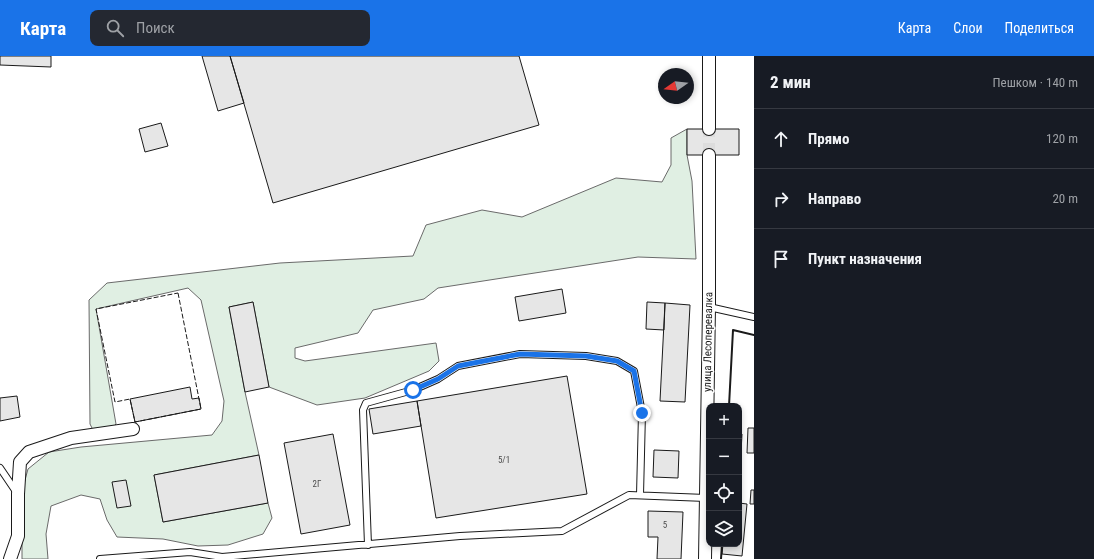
<!DOCTYPE html>
<html lang="ru">
<meta charset="utf-8">
<style>
body{margin:0;font-family:"Roboto Condensed",sans-serif;background:#242831;color:#f1f3f6}
.controls{position:absolute;right:12px;bottom:12px;display:grid;overflow:hidden;border-radius:8px;box-shadow:0 2px 6px #0003}
.controls button{width:36px;height:36px;display:grid;place-items:center;padding:0;border:0;border-bottom:1px solid #363941;background:#171b24;color:#f1f3f6;font:20px sans-serif}
.compass{position:absolute;left:658px;top:12px;width:36px;height:36px;border-radius:50%;background:#171b24;box-shadow:0 2px 6px #0003;rotate:256deg}
.stop{position:absolute;width:12px;height:12px;margin:-9px;border:3px solid #1a73e8;border-radius:50%;background:#fff}
.stop.end{background:#1a73e8;border-color:#fff;box-shadow:0 1px 4px #0008}
.list{margin:0;padding:0;list-style:none}
h2{display:flex;justify-content:space-between;align-items:center;height:52px;margin:0;padding:0 16px;font-size:17px}
h2 small{font-size:13px;font-weight:400;color:#9ea1a6}
.list li{display:grid;grid-template-columns:26px 1fr auto;gap:12px;align-items:center;box-sizing:border-box;height:60px;padding:0 16px;border-top:1px solid #363941}
.list b{display:block;font-size:15px;white-space:nowrap}
.list em{font-size:13px;font-style:normal;color:#9ea1a6}
.icon{flex:none;width:22px;height:22px;fill:none;stroke:currentColor;stroke-width:2;stroke-linecap:round;stroke-linejoin:round}
.map{position:relative;flex:none;width:754px;height:503px;overflow:hidden}
header{display:flex;align-items:center;gap:24px;box-sizing:border-box;height:56px;padding:0 20px;background:#1a73e8;color:#fff}
header strong{font-size:19px}
nav{display:flex;gap:22px;margin-inline-start:auto;font-size:14px}
.search{width:280px;height:36px;background:#242831;display:flex;align-items:center;gap:10px;box-sizing:border-box;padding:0 14px;border-radius:8px;color:#9ea1a6;font-size:15px}
main{display:flex}
aside{flex:1;background:#171b24}
.map>svg:first-child{display:block}
.green{fill:#e0efe3;stroke:#6a6a6a}
.building{fill:#e6e6e6;stroke:#1a1a1a}
.lines{fill:none;stroke-linecap:round;stroke-linejoin:round}
.street-tunnel{stroke:#ddd;stroke-width:12;stroke-dasharray:12 6;stroke-linecap:butt}
.lane-casing{stroke:#1a1a1a;stroke-width:8}
.street-casing{stroke:#1a1a1a;stroke-width:14}
.lane{stroke:#fff;stroke-width:6}
.street{stroke:#fff;stroke-width:12}
.fence{stroke:#1a1a1a;stroke-width:1;stroke-dasharray:5 2;stroke-linecap:butt}
.wall{stroke:#1a1a1a;stroke-width:2}
.route{stroke:#1a73e8;stroke-width:5}
.labels{text-anchor:middle;dominant-baseline:central;stroke-width:3;stroke-linejoin:round;paint-order:stroke}
.number-label{font-size:9px;fill:#4d4d4d}
.street-label{font-size:11px;fill:#1a1a1a;stroke:#fff}
</style>
<header>
<strong>Карта</strong>
<div class="search"><svg class="icon" aria-label="search" viewBox="0 0 24 24"><circle cx="10" cy="10" r="6"/><path d="M15 15l6 6"/></svg>Поиск</div>
<nav><a>Карта</a><a>Слои</a><a>Поделиться</a></nav>
</header>
<main>
<div class="map">
<svg width="754" height="503" viewBox="0 0 754 503">
<rect width="100%" height="100%" fill="#fff"/>
<!-- green -->
<path class="green" d="M687,73v26l5,26 4,78 -58,-2 -200,31 -14,11 -51,11 -15,23 -63,15v10l10,3 131,-18 3,18 -10,10 -64,27 -48,7 -48,-18 -16,-85 -24,5 16,85 14,63 -105,20 9,47 105,-19 4,15 -9,16 -35,11 -30,1 -35,-7 -46,-2 -10,-17 -7,-21 -19,-4 -30,11 -5,28 2,25h-26v-68l6,-22 21,-17 32,-5 131,-12 10,-14 2,-20 -23,-101 -13,-12 -92,21 20,115 -6,6h-17l-3,-6 -1,-124 18,-17 173,-20 133,-7 13,-31 56,-15 40,7 94,-39 46,4 9,-17v-27z"/>
<!-- building -->
<path class="building" d="M0,0h51v11l-51,-2z
M202,0h28l14,47 -26,8z
M230,0h289l20,69 -266,78z
M161,67l7,23 -23,6 -6,-23z
M687,73h52v26h-52z
M562,233l4,24 -47,8 -4,-24z
M253,246l16,85 -24,5 -16,-85z
M647,246l18,1 -1,27 -18,-1z
M665,247l25,2 -5,97 -25,-1z
M567,320l20,118 -151,24 -19,-117z
M190,331l2,12 7,-1 2,11 -66,13 -5,-23z
M17,340l3,21 -20,4v-23z
M417,345l4,25 -48,8 -4,-25z
M748,372h6v25h-7z
M333,378l17,91 -49,9 -17,-91z
M739,378h3l-1,18h-2z
M654,394l25,1 -1,27 -25,-1z
M259,399l9,48 -105,19 -9,-47z
M126,424l5,26 -14,2 -5,-26z
M751,434h3v14h-4z
M739,447l8,1 -5,52 -20,-2 1,-10h16z
M648,455l35,1 -2,47h-24l1,-22h-10z"/>
<g class="lines">
<!-- street-tunnel -->
<path class="street-tunnel" d="M709,99v-26"/>
<defs>
<path id="lane" d="M709,251l45,10
M0,412l17,25
M368,489l-5,-135 3,-7 47,-13 25,-11 20,-13 62,-12 66,2 31,5 17,10 8,42 -2,82
M100,503l90,-7 32,5 238,-21 102,-5 67,-36 77,3"/>
<path id="street" d="M709,0v73
M10,503l8,-23v-42l2,-32 9,-10 42,-14 62,-9
M705,503l4,-252v-152"/>
</defs>
<!-- lane casing -->
<use href="#lane" class="lane-casing"/>
<!-- street casing -->
<use href="#street" class="street-casing"/>
<!-- lane -->
<use href="#lane" class="lane"/>
<!-- street -->
<use href="#street" class="street"/>
<!-- fence -->
<path class="fence" d="M178,237l23,116 -66,13 -5,-23 -15,3 -19,-93z"/>
<!-- wall -->
<path class="wall" d="M729,350l4,-76 21,5
M721,503l1,-15"/>
</g>
<g class="lines">
<!-- route -->
<path class="route" d="M413,334l25,-11 20,-13 62,-12 66,2 31,5 17,10 8,42"/>
</g>
<g class="labels">
<!-- number labels -->
<g class="number-label">
<text x="504" y="404">5/1</text>
<text x="317" y="428">2Г</text>
<text x="665" y="469">5</text>
</g>
<!-- street labels -->
<g class="street-label">
<text transform="translate(708 286) rotate(-89)">улица Лесоперевалка</text>
</g>
</g>
</svg>
<div class="controls">
<button>+</button>
<button>−</button>
<button><svg class="icon" aria-label="locate" viewBox="0 0 24 24"><circle cx="12" cy="12" r="6"/><path d="M12 2v4M12 18v4M2 12h4M18 12h4"/></svg></button>
<button><svg class="icon" aria-label="layers" viewBox="0 0 24 24"><path d="M12 4l9 5-9 5-9-5zM3 14l9 5 9-5"/></svg></button>
</div>
<svg class="compass" viewBox="-18 -18 36 36"><path d="M0-13l5 13h-10z" fill="#e53935"/><path d="M0 13l5-13h-10z" fill="#9ea1a6"/></svg>
<div class="stop" style="left:413px;top:334px"></div>
<div class="stop end" style="left:642px;top:357px"></div>
</div>
<aside>
<h2>2 мин<small>Пешком · 140 m</small></h2>
<ul class="list">
<li><svg class="icon" aria-label="ahead" viewBox="0 0 24 24"><path d="M12 20V5M6 11l6-6 6 6"/></svg><div><b>Прямо</b></div><em>120 m</em></li>
<li><svg class="icon" aria-label="right" viewBox="0 0 24 24"><path d="M7 20v-9h11M14 6l5 5-5 5"/></svg><div><b>Направо</b></div><em>20 m</em></li>
<li><svg class="icon" aria-label="arrive" viewBox="0 0 24 24"><path d="M6 21V4h12l-3 4 3 4H6"/></svg><div><b>Пункт назначения</b></div></li>
</ul>
</aside>
</main>
